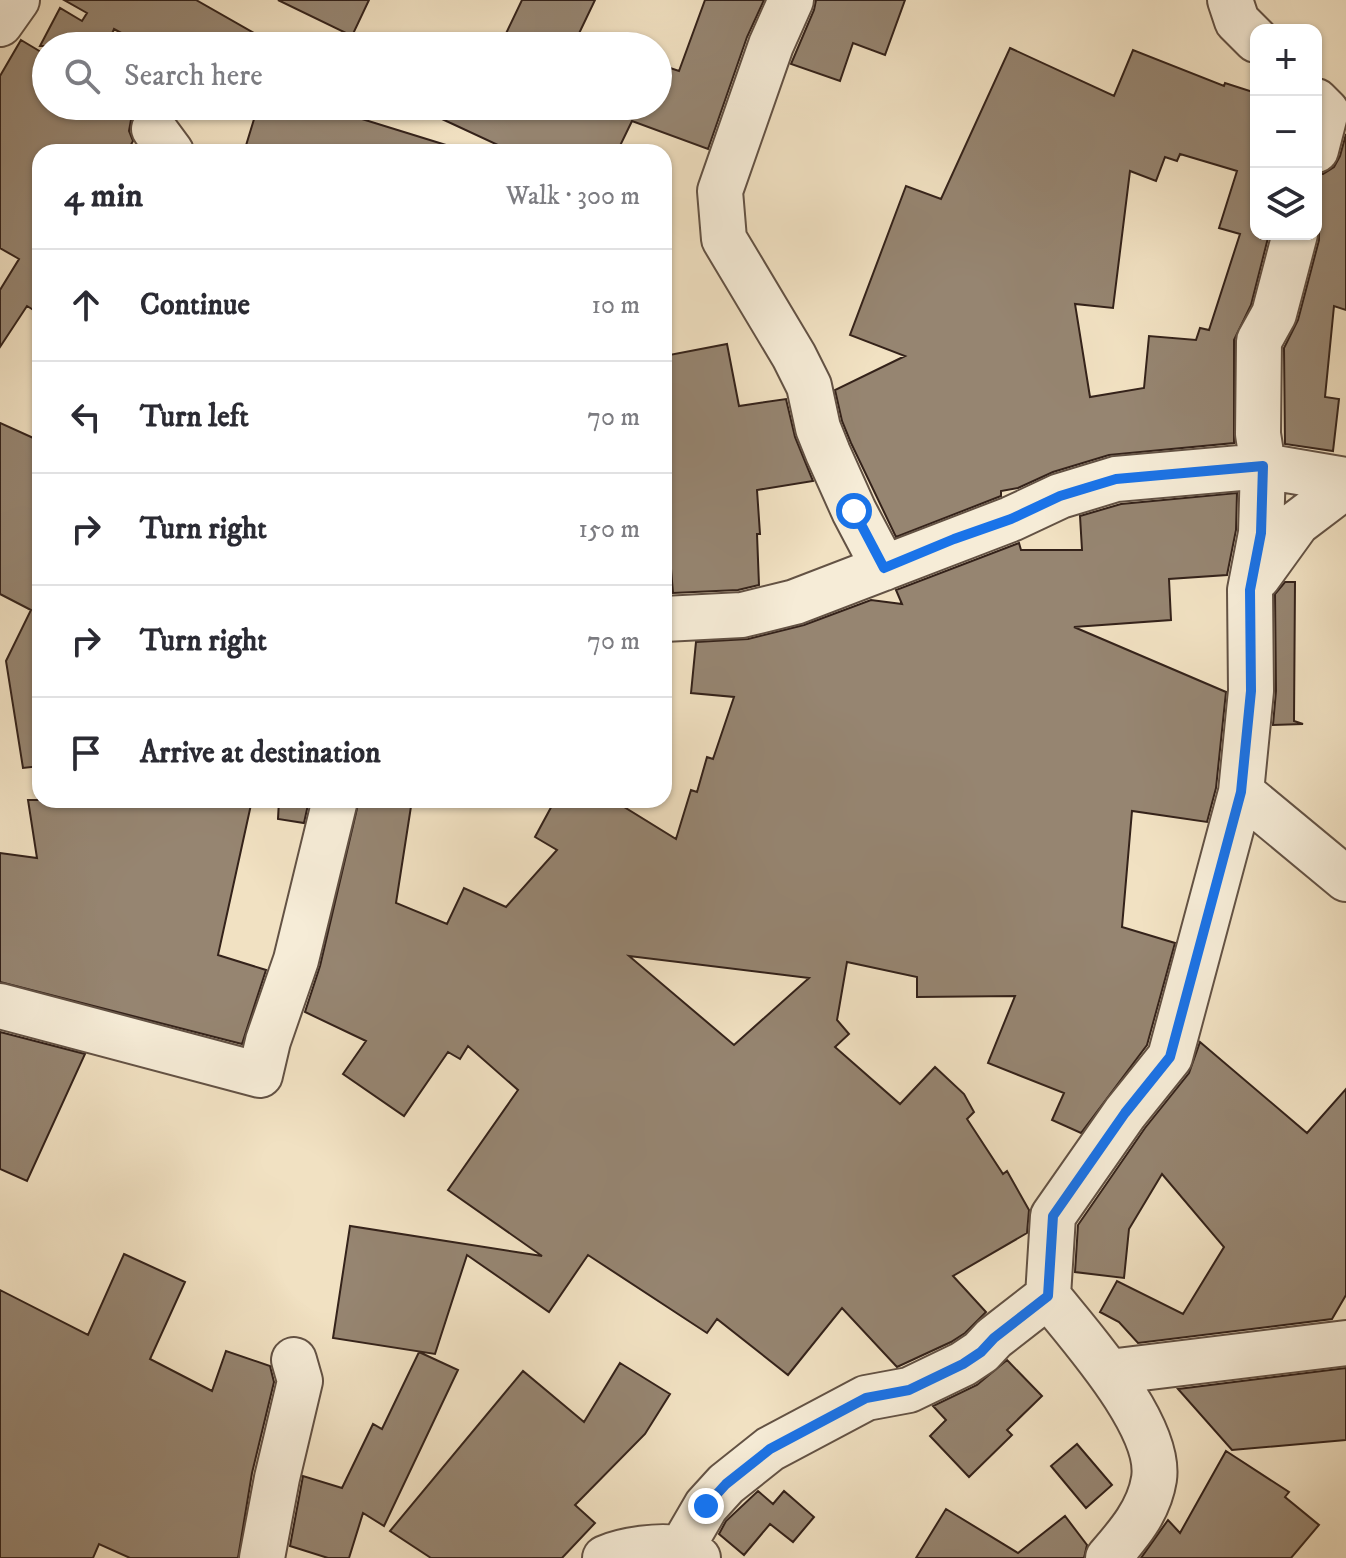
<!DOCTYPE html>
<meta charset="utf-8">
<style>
body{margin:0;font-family:"IM FELL DW Pica",serif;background:#f2f2f3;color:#2b2b33}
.controls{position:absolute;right:24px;top:24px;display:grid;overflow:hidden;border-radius:16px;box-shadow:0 2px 6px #0004}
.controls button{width:72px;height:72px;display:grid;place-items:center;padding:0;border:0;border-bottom:2px solid #e1e1e2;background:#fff;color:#2b2b33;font:40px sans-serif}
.stop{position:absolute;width:24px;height:24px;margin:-18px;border:6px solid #1a73e8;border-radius:50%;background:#fff}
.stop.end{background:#1a73e8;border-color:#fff;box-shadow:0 2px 8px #0008}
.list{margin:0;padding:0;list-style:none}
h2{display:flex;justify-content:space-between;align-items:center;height:104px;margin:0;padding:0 32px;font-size:34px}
h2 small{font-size:26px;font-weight:400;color:#7c7c81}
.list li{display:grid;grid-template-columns:52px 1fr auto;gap:24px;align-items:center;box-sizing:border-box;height:112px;padding:0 32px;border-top:2px solid #e1e1e2}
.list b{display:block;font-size:30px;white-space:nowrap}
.list em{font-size:26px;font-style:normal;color:#7c7c81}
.icon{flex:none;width:44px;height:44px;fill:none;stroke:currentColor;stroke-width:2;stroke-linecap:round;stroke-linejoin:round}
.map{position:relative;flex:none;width:1346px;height:1558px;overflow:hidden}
.search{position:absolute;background:#fff;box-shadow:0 2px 6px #0004;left:32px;top:32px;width:640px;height:88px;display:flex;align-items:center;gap:20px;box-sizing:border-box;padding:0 28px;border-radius:44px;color:#7c7c81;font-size:30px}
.panel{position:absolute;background:#fff;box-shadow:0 2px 6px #0004;left:32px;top:144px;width:640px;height:664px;border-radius:24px}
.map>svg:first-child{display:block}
.building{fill:#968571;stroke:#34221a;stroke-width:2;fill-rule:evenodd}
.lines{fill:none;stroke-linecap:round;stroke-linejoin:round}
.minor-casing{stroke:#635244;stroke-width:48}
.minor{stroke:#f6ecd7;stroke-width:44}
.route{stroke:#1a73e8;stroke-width:10}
</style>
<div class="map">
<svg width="1346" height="1558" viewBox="0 0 1346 1558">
<rect width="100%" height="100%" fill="#f1e1c2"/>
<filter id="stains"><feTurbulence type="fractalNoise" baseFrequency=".0025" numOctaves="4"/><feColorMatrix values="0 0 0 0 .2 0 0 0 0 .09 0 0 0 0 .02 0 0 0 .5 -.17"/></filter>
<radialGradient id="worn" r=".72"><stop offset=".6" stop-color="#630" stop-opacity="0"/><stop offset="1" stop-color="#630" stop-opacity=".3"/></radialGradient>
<!-- building -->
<path class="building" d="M64,0h132l81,46h-132l-31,-17 -3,7 18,10h-89l20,-38 22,13 5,-8z
M278,0h91l-17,36z
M522,0h73l-22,46h-73z
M705,0h59l-17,37 -39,112 -76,-28 -15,31h-104l-99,-46h244v-42l21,7z
M816,0h89l-20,55 -32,-12 -13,38 -49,-17 23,-54z
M21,40l25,15v51h86l6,4 -7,10 -2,11 4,10 -6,11h-87v162l-13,-8 -27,41v-57l19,-31 -19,-11v-172z
M1010,48l104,48 19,-46 91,36 1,-3 31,10v141h13l-18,71 -17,35v103l-125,12 -56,17 -35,16 -17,3v5l-105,41 -45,-94 -9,-22 -7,-31 70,-34 -55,-21 56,-149 35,13zM1180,154l57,17 -18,57 21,6 -31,96 -9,-2 -4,12 -47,-4 -5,52 -54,9 -15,-93 38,4 17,-137 26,10 9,-24 12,4z
M258,106h62l126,39 -1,7h-201z
M1346,134v176l-12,-4 -9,91 14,2 -6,52 -48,-7 -1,-96 14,-28 21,-80v-12l-3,-6v-48h7l11,-7 6,-11z
M727,344l12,62 47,-7 9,38 18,44 -56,9 3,44h-3l2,51 -21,5 -65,3 -9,-109v-128z
M0,423l40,18v325l-17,2 -17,-107 25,-51 -31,-16z
M1237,493l-1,37 -9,45 -58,4 2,41 -97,7 152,65 -10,96 -9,34 -75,-11 -10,116 53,16 -28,102 -66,88 -29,-13 12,-27 -76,-30 27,-67 -98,1v-20l-70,-15 -10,58 12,14 -14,13 65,57 35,-37 29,27 10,18 -7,7 36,55 4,-3 22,39 -2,23 -74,43 33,36 -21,21 -14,9 -54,25 -55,-59 -54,67 -71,-56 -10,14 -119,-78 -39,57 -82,-57 -32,99 -102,-16 17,-112 192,30 -94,-66 70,-100 -50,-44 -8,13 -12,-7 -44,64 -61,-42 23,-33 -61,-29 15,-46 39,-166h53l-16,103 51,21 17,-36 42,19 51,-57 -22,-13 20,-37h63l3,5 55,34 15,-49 6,2 10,-35 6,2 21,-62 -43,-4 5,-51 52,-3 56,-14 67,-25 31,4 -6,-14 123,-47 2,7h61l-2,-34 41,-12zM629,956l180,22 -75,67z
M1285,582h10l-1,139 9,3 -30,1 3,-34 -1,-97z
M28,800h224l-34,155 48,15 -24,74 -242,-62v-129l37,5z
M279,800h30l-5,23 -26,-4z
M0,1032l85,22 -58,127 -27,-12z
M1200,1042l107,91 39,-44v206l-14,24 -194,24 -19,-21 -19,-10 17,-31 66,33 41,-67 -62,-73 -33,55 -5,49 -49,-6 3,-47 67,-97 44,-55z
M124,1254l61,28 -35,77 62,32 14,-40 44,15 4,16 -22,91 -14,85h-108l-31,-14 -6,14h-93v-268l88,45z
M419,1352l39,18 -74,156 -21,-13 -14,45h-21l-38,-12 13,-70 39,12 31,-64 9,5z
M1007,1360l35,36 -35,34 5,5 -43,42 -39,-41 16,-16 -13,-14 44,-21z
M620,1363l50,31 -25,40 -70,71 20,18 -33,35h-131l-41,-27 133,-160 61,51z
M1346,1368v72l-114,10 -54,-61z
M1077,1444l35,41 -26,23 -35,-42z
M1226,1451l63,41 -4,5 34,28 -28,33h-150l27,-38 12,13z
M758,1491l15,13 11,-13 30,26 -21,25 -23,-18 -26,31 -25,-21 7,-13z
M946,1509l72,44 47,-37 22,29 -3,13h-168z"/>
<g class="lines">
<defs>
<path id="minor" d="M791,0l-20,45 -51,146 4,48 70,117 15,30 9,42 10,25 26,58 30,57
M1230,0l7,21 19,19
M0,24l17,-24
M1316,101l10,10 -10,39
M154,129l17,23
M1258,577l39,-54 49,-37
M664,619l78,-4 53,-13 216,-83 49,-23 56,-17 147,-13 83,14
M1241,792l105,87
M0,1006l260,69 8,-34 28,-81 39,-160
M1048,1296c32,40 114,130 106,183 -5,32 -26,56 -46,79
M1109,1372l237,-29
M681,1549l25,-43 20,-22 44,-35 96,-51 43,-8 54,-26 18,-12 13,-14 54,-42 5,-80 72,-103 45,-56 71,-265 10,-101 -1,-101 11,-57 2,-67 -5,-32 1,-93 15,-27 21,-80
M262,1558l15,-80 23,-97 -6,-21
M605,1558c18,-8 56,-14 76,-9 5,2 12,6 17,9"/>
</defs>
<!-- minor casing -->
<use href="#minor" class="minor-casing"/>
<!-- minor -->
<use href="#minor" class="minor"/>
</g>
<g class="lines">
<!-- route -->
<path class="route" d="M706,1506l20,-22 44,-35 96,-51 43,-8 54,-26 18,-12 13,-14 54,-42 5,-80 72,-103 45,-56 71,-265 10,-101 -1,-101 11,-57 2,-67 -147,13 -56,17 -49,23 -57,20 -70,29 -30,-57"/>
</g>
<rect width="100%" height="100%" filter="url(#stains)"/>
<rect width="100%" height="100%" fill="url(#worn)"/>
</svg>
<div class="controls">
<button>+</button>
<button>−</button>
<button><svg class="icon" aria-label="layers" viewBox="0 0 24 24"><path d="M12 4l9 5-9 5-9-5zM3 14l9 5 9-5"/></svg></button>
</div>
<div class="stop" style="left:854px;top:511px"></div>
<div class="stop end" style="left:706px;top:1506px"></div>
<div class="search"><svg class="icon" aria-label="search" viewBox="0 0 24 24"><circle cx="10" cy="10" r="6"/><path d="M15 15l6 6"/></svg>Search here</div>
<section class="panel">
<h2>4 min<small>Walk · 300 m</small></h2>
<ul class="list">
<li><svg class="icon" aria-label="ahead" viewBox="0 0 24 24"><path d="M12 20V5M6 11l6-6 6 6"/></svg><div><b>Continue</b></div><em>10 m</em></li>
<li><svg class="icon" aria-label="left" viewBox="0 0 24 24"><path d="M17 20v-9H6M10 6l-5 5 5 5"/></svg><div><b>Turn left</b></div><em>70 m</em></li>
<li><svg class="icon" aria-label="right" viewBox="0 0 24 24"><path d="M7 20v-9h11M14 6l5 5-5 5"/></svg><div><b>Turn right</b></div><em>150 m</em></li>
<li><svg class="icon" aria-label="right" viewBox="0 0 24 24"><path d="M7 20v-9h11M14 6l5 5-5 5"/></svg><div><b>Turn right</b></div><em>70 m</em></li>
<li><svg class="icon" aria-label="arrive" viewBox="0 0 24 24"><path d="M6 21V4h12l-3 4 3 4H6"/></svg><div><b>Arrive at destination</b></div></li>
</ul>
</section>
</div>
